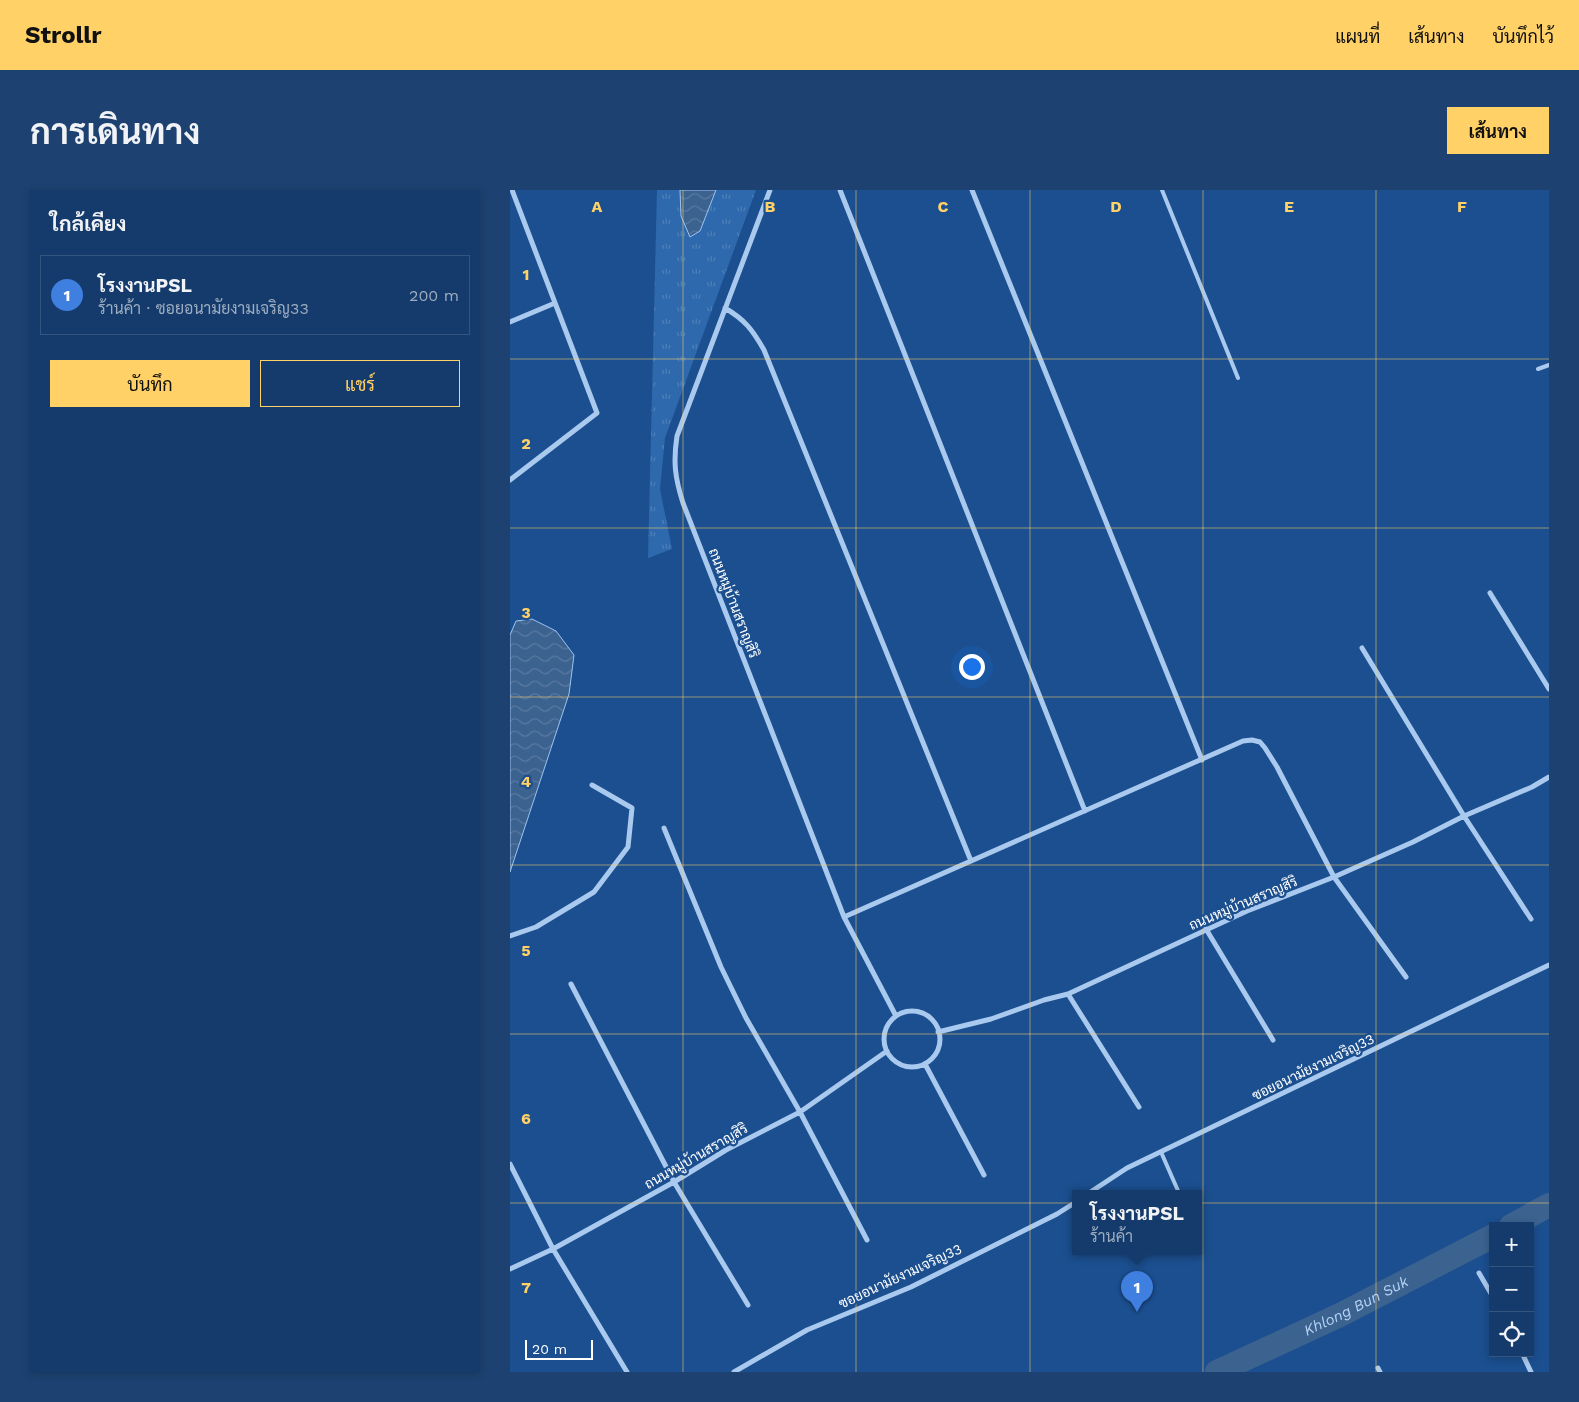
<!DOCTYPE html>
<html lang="th">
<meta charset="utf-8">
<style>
body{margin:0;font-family:"Work Sans",Sarabun,sans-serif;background:#1d4271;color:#f1f3f6}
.controls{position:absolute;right:15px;bottom:15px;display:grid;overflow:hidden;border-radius:0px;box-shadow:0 2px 8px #0003}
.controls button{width:45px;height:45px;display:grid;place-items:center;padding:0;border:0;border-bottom:1px solid #33557e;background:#143b6b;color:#f1f3f6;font:25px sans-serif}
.scale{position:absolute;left:15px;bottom:12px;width:68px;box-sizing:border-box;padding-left:5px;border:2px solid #fff;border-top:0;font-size:14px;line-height:18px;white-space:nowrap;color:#fff;-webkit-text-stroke:4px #1b4f8f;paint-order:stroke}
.you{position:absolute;left:461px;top:476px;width:18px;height:18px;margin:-12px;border:4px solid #fff;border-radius:50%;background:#1a73e8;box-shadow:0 0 0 8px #1a73e833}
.badge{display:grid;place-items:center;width:32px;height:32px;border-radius:50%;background:#ffd166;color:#fff;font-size:16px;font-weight:700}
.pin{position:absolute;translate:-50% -41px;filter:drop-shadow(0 1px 2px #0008)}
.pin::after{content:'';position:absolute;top:26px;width:18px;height:15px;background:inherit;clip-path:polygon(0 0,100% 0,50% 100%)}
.popup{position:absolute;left:562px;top:1000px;width:130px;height:65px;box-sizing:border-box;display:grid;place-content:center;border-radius:0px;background:#143b6b;filter:drop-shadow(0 1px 4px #0005);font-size:16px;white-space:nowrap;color:#9dadc1}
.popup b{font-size:19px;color:#f1f3f6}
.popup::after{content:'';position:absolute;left:50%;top:100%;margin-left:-10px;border:10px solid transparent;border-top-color:#143b6b}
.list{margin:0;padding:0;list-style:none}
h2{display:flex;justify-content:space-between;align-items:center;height:65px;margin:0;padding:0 20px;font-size:21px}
h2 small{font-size:16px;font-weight:400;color:#9dadc1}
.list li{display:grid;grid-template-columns:32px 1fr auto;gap:15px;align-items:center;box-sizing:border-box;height:80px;margin:0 10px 10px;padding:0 10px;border:1px solid #33557e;border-radius:0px}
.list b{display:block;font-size:19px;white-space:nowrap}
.list p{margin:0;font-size:16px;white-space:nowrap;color:#9dadc1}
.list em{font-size:16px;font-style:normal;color:#9dadc1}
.actions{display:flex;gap:10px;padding:15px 20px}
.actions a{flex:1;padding:11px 0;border:1px solid #ffd166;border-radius:0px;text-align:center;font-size:18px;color:#ffd166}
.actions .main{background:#ffd166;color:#111}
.icon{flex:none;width:28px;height:28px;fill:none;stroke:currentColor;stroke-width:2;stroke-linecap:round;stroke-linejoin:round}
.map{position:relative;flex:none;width:1039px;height:1182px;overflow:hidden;border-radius:0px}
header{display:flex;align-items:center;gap:30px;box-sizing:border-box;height:70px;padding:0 25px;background:#ffd166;color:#111}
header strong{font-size:24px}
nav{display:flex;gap:28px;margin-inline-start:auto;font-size:18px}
.intro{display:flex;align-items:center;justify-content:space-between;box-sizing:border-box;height:120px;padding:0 30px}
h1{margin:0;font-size:35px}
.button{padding:12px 22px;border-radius:0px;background:#ffd166;color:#111;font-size:18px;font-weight:700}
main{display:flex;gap:30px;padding:0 30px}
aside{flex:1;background:#143b6b;border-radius:0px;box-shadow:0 2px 8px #0003}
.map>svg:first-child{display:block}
.grass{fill:url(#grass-tufts)}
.water{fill:url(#water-waves);stroke:#9cc4f0}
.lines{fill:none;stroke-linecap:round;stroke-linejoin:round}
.canal{stroke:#3c6290;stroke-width:24}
.lane{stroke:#a9c9ee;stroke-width:4}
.street{stroke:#a9c9ee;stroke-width:5}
.grid{fill:none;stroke:#ffd166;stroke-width:1;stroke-opacity:0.55}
.labels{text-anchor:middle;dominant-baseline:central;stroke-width:4.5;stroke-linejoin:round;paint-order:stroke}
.street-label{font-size:14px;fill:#fff;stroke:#1b4f8f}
.water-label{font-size:15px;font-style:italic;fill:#b5d3f5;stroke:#1b4f8f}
.grid-label{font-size:16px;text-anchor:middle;font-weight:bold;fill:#ffd166;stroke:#1b4f8f;stroke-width:4.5;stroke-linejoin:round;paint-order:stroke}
</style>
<header>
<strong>Strollr</strong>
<nav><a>แผนที่</a><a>เส้นทาง</a><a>บันทึกไว้</a></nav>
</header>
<div class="intro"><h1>การเดินทาง</h1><a class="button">เส้นทาง</a></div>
<main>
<aside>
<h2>ใกล้เคียง<small></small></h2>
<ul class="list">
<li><span class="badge" style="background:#3f7fe0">1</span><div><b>โรงงานPSL</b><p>ร้านค้า · ซอยอนามัยงามเจริญ33</p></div><em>200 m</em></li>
</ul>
<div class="actions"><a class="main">บันทึก</a><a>แชร์</a></div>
</aside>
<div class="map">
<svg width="1039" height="1182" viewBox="0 0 1039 1182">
<defs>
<pattern id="grass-tufts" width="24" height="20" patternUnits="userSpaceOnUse" patternTransform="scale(1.25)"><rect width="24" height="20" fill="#2e69ad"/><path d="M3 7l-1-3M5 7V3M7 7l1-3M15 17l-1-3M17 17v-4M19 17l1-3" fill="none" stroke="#4d80b9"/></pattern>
<pattern id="water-waves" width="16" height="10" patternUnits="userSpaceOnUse" patternTransform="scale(1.25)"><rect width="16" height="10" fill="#3c6290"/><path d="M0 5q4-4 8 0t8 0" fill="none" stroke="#597aa1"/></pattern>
</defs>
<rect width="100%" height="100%" fill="#1b4f8f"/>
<!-- grass -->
<path class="grass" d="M147,0h99l-91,248 -5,51 12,60 -24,9z"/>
<!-- water -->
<path class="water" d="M170,0h36l-16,41 -10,6 -9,-21z
M22,429l24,12 18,24 -5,39 -59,178v-237l6,-14z"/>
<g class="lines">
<!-- canal -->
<g class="canal">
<path d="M1001,1036l38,-21"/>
<path id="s1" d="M707,1182l123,-57 153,-79"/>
</g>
<!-- lane -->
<path class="lane" d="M652,0l76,188
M1028,179l11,-4
M651,962l18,41"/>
<!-- street -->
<path class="street" d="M260,0l-93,246c-4,26 -2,42 6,67l161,414 52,99
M330,0l245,621
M462,0l230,570
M215,118c20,12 27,21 39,42l207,511
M0,132l45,-19
M0,290l87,-67 -85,-223
M980,403l59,96
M852,458l102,168 67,103
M154,638l57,139 25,51 54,94 67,128
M334,727l399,-176 9,-1 8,2 5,6 12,19 57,110 72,100
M696,739l67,111
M0,746l26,-9 58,-35 34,-45 4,-39 -40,-23
M61,794l103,198 74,123
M558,804l71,113
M374 849a28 28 0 1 1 56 0a28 28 0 1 1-56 0Z
M428,842l53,-13 53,-19 24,-6 179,-83 87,-34 79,-35 51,-26 68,-29 17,-10
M415,874l59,111
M0,974l43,85 74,123
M579,1003l38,-25 422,-203
M0,1079l43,-20 121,-67 52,-32 74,-38 87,-61
M969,1083l14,24
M1012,1163l9,19
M868,1178l2,4
M224,1182l73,-42 104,-43 146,-73 19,-12"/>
</g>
<!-- grid -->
<path class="grid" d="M173,0v1182M346,0v1182M520,0v1182M693,0v1182M866,0v1182M0,169h1039M0,338h1039M0,507h1039M0,675h1039M0,844h1039M0,1013h1039"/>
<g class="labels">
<!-- street labels -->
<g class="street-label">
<text transform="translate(224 413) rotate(69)">ถนนหมู่บ้านสราญสิริ</text>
<text transform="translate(733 713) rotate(-23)">ถนนหมู่บ้านสราญสิริ</text>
<text transform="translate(803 877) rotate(-26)">ซอยอนามัยงามเจริญ33</text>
<text transform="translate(186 966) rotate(-30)">ถนนหมู่บ้านสราญสิริ</text>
<text transform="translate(390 1086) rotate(-25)">ซอยอนามัยงามเจริญ33</text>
</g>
<!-- water labels -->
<g class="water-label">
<text stroke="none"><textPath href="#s1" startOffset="154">Khlong Bun Suk</textPath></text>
</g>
</g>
<g class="grid-label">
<text x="87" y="22">A</text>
<text x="260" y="22">B</text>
<text x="433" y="22">C</text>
<text x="606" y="22">D</text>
<text x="779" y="22">E</text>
<text x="952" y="22">F</text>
<text x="16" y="90">1</text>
<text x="16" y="259">2</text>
<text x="16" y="428">3</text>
<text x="16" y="597">4</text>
<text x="16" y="766">5</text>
<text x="16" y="934">6</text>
<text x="16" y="1103">7</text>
</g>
</svg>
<div class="controls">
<button>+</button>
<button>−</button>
<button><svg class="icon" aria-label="locate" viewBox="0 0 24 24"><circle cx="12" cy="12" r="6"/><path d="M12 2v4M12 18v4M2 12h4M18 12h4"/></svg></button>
</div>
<div class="scale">20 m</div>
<div class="you"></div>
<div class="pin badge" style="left:627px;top:1122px;background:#3f7fe0">1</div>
<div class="popup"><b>โรงงานPSL</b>ร้านค้า</div>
</div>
</main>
